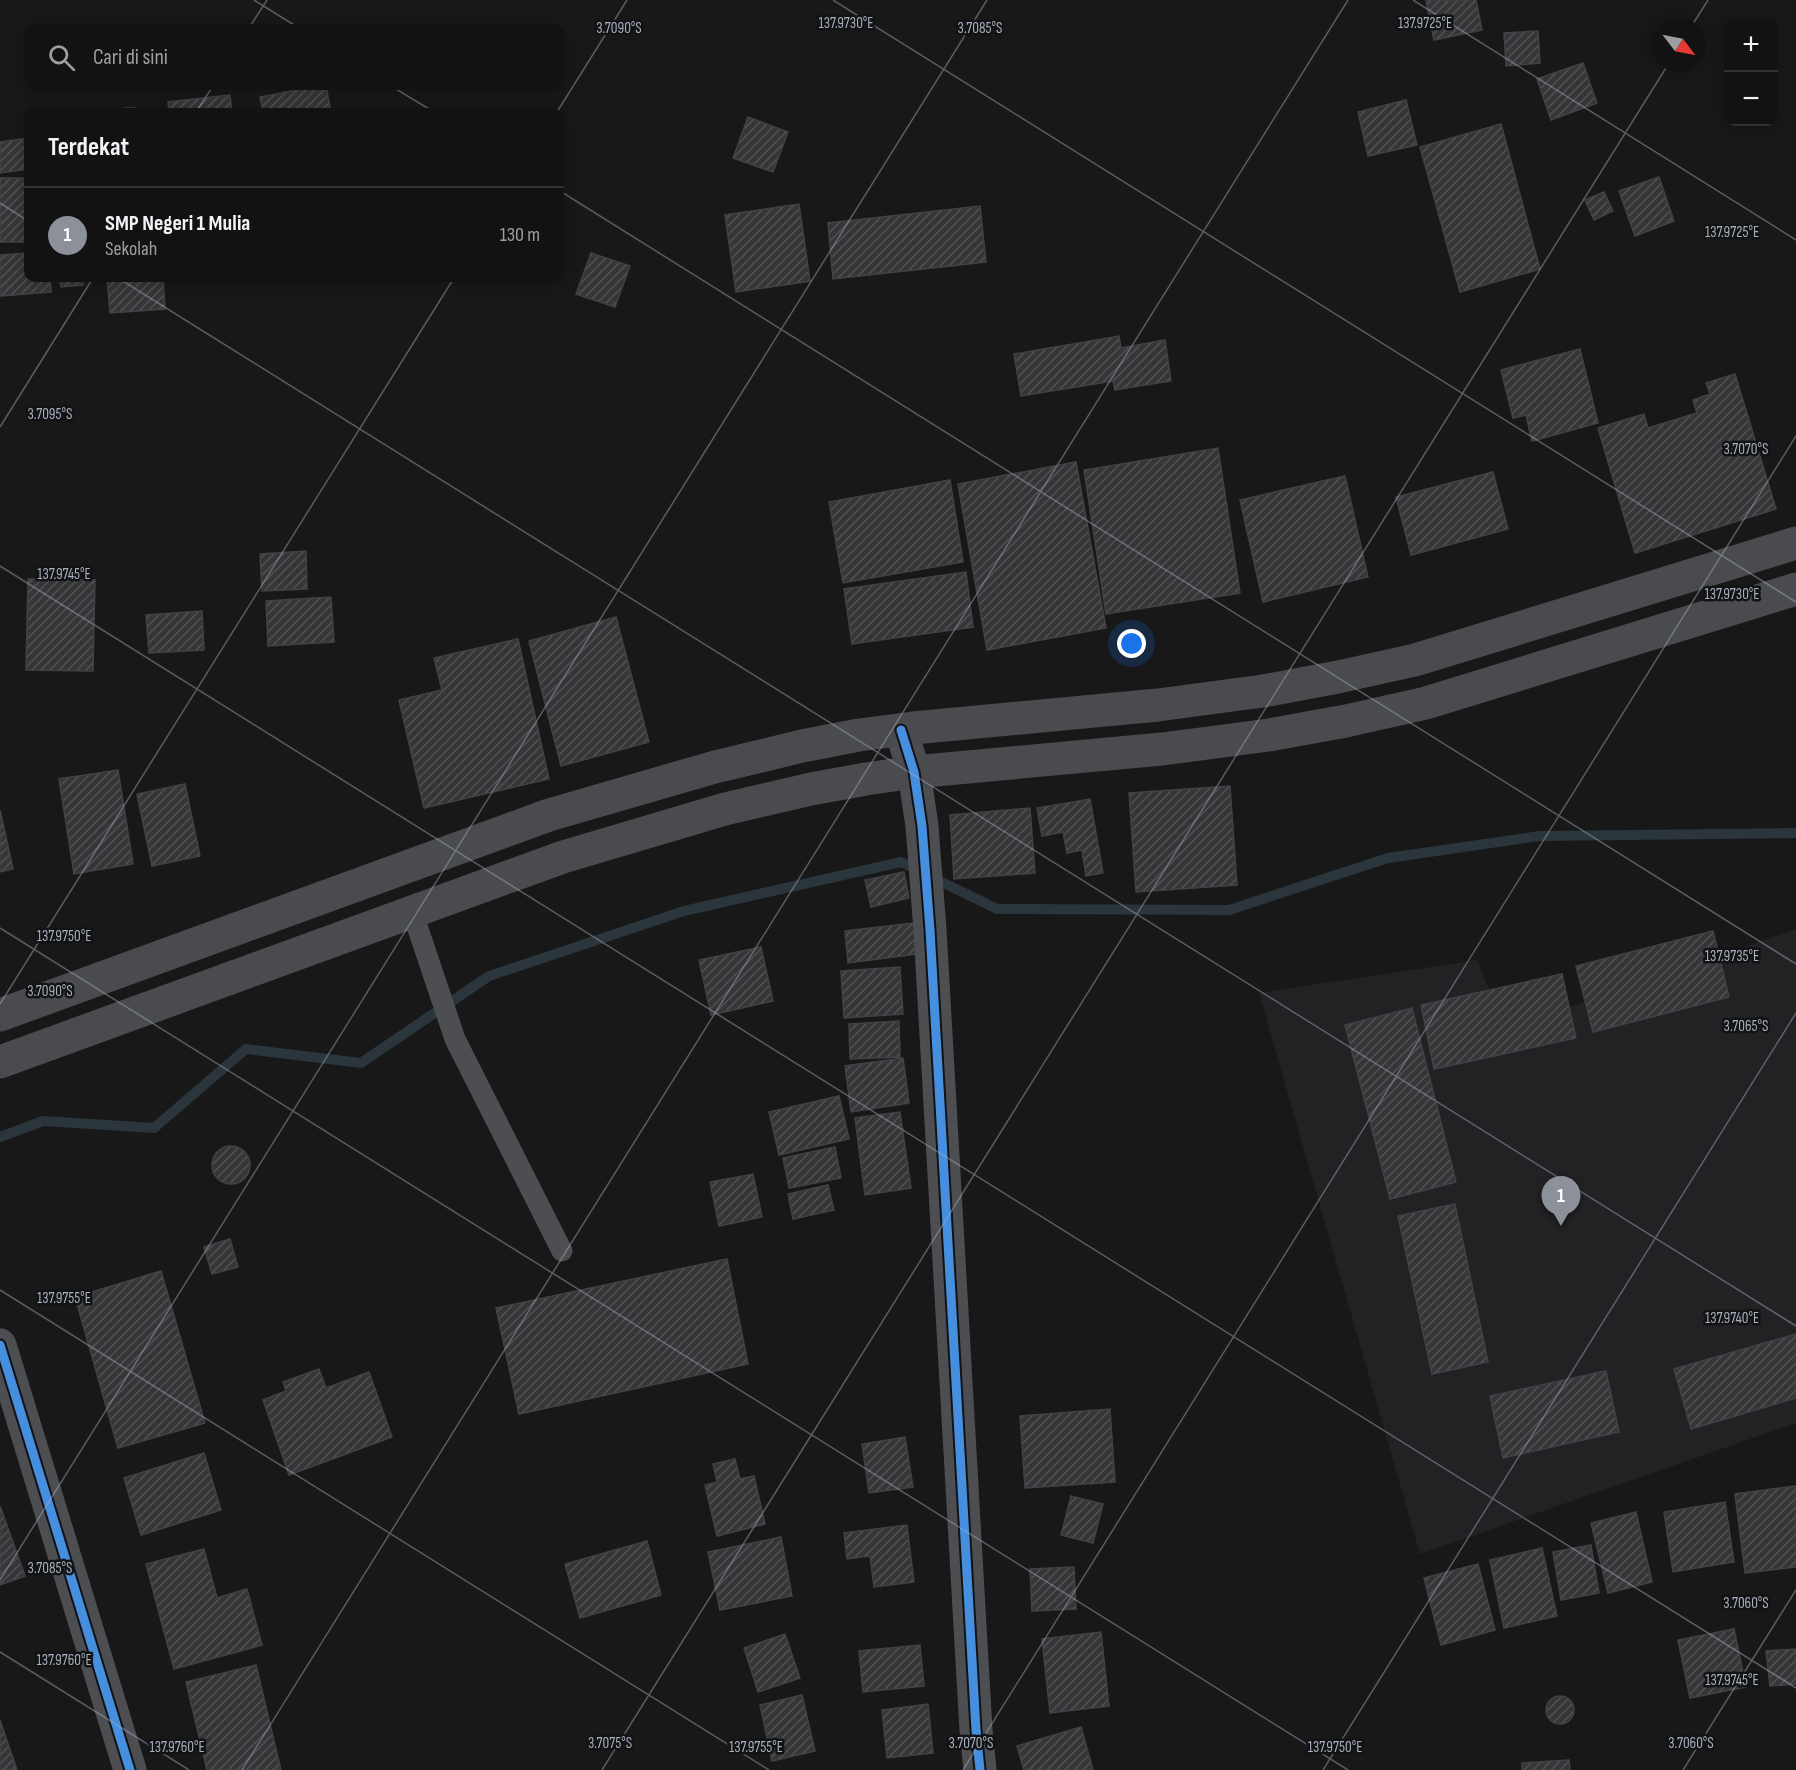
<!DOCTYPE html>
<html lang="id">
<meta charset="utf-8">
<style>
body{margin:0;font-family:"Sofia Sans Condensed",sans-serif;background:#1b1b1c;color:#f1f3f6}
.controls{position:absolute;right:18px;top:18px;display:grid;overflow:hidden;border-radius:12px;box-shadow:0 3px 15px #0003}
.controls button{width:54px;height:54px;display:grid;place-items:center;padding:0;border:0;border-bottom:2px solid #313233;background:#121213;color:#f1f3f6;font:30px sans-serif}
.compass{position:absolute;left:1652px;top:18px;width:54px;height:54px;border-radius:50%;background:#121213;box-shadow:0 3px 15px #0003;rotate:122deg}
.you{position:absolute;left:1132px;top:644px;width:21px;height:21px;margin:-15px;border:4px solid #fff;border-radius:50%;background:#1a73e8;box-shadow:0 0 0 9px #1a73e833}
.badge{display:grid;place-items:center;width:39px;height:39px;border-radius:50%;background:#8c9099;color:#fff;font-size:20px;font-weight:700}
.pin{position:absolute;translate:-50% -50px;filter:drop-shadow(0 2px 3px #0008)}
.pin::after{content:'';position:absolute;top:32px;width:21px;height:18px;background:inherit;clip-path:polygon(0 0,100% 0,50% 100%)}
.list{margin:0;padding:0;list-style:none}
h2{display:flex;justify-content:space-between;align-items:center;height:78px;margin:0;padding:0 24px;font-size:26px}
h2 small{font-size:20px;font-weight:400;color:#9c9ea0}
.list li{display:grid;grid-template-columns:39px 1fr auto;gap:18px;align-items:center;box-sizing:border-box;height:96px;padding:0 24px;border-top:2px solid #313233}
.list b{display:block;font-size:22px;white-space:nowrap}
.list p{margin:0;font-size:20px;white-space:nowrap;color:#9c9ea0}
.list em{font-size:20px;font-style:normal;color:#9c9ea0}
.icon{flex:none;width:33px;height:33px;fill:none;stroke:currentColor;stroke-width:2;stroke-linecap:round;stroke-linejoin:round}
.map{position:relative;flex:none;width:1796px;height:1770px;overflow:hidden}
.search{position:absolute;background:#121213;box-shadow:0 3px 15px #0003;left:24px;top:24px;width:540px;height:66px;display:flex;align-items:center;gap:15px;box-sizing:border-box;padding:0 21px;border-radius:12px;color:#9c9ea0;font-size:22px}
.panel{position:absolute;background:#121213;box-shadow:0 3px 15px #0003;left:24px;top:108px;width:540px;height:174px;border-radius:12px}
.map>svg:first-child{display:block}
.built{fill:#222225}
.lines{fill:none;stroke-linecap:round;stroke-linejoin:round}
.stream{stroke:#2a353c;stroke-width:10}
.building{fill:url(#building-hatch);stroke:#414245;stroke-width:1.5}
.service{stroke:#4c4e52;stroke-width:21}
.minor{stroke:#4c4e52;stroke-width:33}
.trunk{stroke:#4a4b4e;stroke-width:33}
.cycleway-casing{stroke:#121315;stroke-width:13}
.cycleway{stroke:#468fdf;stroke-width:9}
.ticks{fill:none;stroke:#a9afbb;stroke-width:1.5;stroke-opacity:0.45}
.ticks-label{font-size:15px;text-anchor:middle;fill:#a9afbb;stroke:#121315;stroke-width:5;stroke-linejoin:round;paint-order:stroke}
</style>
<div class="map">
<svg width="1796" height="1770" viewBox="0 0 1796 1770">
<defs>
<pattern id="building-hatch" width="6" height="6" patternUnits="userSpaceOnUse" patternTransform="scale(1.5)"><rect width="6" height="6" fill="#363638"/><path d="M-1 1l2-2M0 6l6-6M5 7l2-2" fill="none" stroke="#505153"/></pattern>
</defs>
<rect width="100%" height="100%" fill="#181819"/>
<!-- built -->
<path class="built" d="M1796,929v494l-376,131 -161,-561 218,-33 28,69z"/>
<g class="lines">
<!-- stream -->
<path class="stream" d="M0,1137l43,-16 111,7 92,-79 115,14 128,-87 195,-65 217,-49 96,47 232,1 159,-52 152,-22 256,-3"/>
</g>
<!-- building -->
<path class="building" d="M1426,0h50l6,30 -48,10z
M1538,31l2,32 -34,3 -2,-33z
M1583,63l14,40 -46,17 -14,-41z
M317,86h9l5,26h-68l-3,-15z
M230,95l2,17h-63l-1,-10z
M1406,100l11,45 -49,11 -10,-44z
M126,108h9l9,4h-24z
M748,117l40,15 -15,40 -40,-14z
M1501,124l39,145 -80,23 -40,-145z
M28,138v31l-28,4v-31z
M1659,177l15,44 -39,15 -16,-45z
M0,178h28v64h-28z
M1604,192l9,19 -19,9 -9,-20z
M799,204l11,77 -74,11 -11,-77z
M980,206l6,56 -153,17 -5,-56z
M28,253v25h22l1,14 -51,4v-41z
M591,253l39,13 -15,41 -39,-13z
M60,278h23v7l-22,2z
M107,278h56l2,31 -55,4z
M1119,336l2,12 44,-8 6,41 -56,9 -2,-9 -92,15 -7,-42z
M1580,349l18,74 -66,18 -6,-26 -13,3 -12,-48z
M1735,374l41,135 -141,44 -37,-125 46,-14 4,14 49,-15 -4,-13 17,-6 -4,-11z
M1218,448l22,145 -134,21 -22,-144z
M1076,462l30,166 -119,22 -29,-166z
M1493,472l15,57 -97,26 -15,-58z
M1345,476l23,101 -105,25 -23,-102z
M950,480l13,82 -120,21 -14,-81z
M306,551l1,38 -45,2 -2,-37z
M966,572l7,55 -121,17 -8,-55z
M28,579l67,1 -2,91 -67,-1z
M331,597l3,45 -66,4 -2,-45z
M202,611l2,39 -55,3 -3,-38z
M616,617l33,125 -88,24 -32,-125z
M518,639l31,140 -125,29 -25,-108 43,-10 -8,-32z
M118,770l15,94 -59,10 -15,-95z
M185,784l15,72 -48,10 -15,-72z
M1230,786l7,99 -101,7 -7,-99z
M1090,799l13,74 -17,3 -4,-26 -15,3 -4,-21 -21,4 -5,-28z
M1030,808l5,65 -81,6 -4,-64z
M0,810l13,59 -13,3z
M904,872l5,26 -38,9 -6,-27z
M913,923l4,31 -69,9 -3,-32z
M1713,931l16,66 -136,35 -17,-66z
M761,947l12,54 -62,14 -12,-55z
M900,967l3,47 -59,4 -3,-47z
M1562,974l14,64 -142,31 -13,-64z
M1412,1008l44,174 -66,17 -45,-174z
M899,1021l1,36 -50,2 -1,-35z
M903,1058l6,45 -58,9 -6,-46z
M839,1096l10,43 -70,16 -10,-43z
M900,1112l11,76 -46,7 -10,-77z
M212 1165a19 19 0 1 1 38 0a19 19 0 1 1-38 0Z
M835,1147l6,31 -52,10 -6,-30z
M753,1174l9,43 -43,9 -9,-44z
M828,1185l6,25 -41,9 -5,-25z
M1455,1204l33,158 -56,12 -34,-158z
M230,1239l8,28 -26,7 -8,-27z
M727,1259l21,105 -229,50 -23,-106z
M161,1271l44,152 -87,25 -43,-151z
M1796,1334v64l-105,31 -17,-60z
M319,1369l7,19 43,-16 23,65 -103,38 -26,-75 23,-9 -3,-9z
M1606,1371l13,61 -116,26 -13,-62z
M1110,1409l5,73 -90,6 -5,-72z
M905,1437l8,50 -44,6 -7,-49z
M204,1453l17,57 -80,25 -17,-57z
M735,1459l5,20 14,-3 11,48 -48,12 -12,-51 12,-3 -4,-18z
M1796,1486v81l-51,6 -10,-79z
M1071,1496l32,8 -10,39 -32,-8z
M1725,1502l9,60 -61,10 -9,-60z
M0,1506l25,70 -25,9z
M1636,1512l16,70 -44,11 -17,-70z
M907,1525l7,57 -40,5 -4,-31 -23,3 -3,-26z
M781,1537l11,59 -72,14 -12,-58z
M647,1541l14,54 -81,23 -15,-54z
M1591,1545l8,48 -38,7 -8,-48z
M1542,1548l15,68 -53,12 -14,-68z
M204,1549l13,49 30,-9 15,56 -88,24 -28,-105z
M1478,1564l17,66 -54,15 -17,-67z
M1074,1567l2,42 -44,2 -2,-42z
M1734,1629l12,58 -56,11 -12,-58z
M1101,1632l8,74 -59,7 -8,-74z
M785,1634l15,44 -42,14 -14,-44z
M920,1645l4,41 -61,6 -4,-41z
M1796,1649v35l-26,2 -4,-35z
M256,1665l25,105h-74l-21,-88z
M802,1695l13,56 -43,10 -12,-56z
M1546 1710a14 14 0 1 1 28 0a14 14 0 1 1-28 0Z
M928,1704l5,49 -46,5 -5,-48z
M0,1720l17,50h-17z
M1081,1727l12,43h-69l-7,-24z
M1569,1760l1,10h-48v-7z"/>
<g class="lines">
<!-- service -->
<path class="service" d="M412,911l43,128 107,212"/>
<!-- minor -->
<path class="minor" d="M901,730l13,42 8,54 8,104 46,800 4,40
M0,1345l130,425"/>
<!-- trunk -->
<path class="trunk" d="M0,1015l549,-200 166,-48 87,-21 57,-11 54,-7 245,-23 105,-14 75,-14 77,-17 381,-117
M0,1062l563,-205 162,-48 86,-20 55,-10 48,-7 248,-23 107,-14 77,-14 80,-18 370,-114"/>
<defs>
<path id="cycleway" d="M901,730l13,42 8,54 8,104 46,800 4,40
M0,1345l130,425"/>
</defs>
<!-- cycleway casing -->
<use href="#cycleway" class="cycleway-casing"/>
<!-- cycleway -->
<use href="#cycleway" class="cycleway"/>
</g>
<!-- ticks -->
<path class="ticks" d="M254,0l45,28M833,0l963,602M1413,0l383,240M1691,27l17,-27M249,28l18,-28M391,86l43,26M196,112l17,-26M557,112l70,-112M560,191l1236,773M0,203l28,18M118,278l1678,1048M0,427l93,-149M0,566l1796,1122M0,928l1348,842M0,1004l454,-726M0,1290l769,480M0,1580l987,-1580M0,1652l189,118M242,1770l1106,-1770M602,1770l1067,-1707M963,1770l833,-1334M1323,1770l473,-757M1683,1770l113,-180"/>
<g class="ticks-label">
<text x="846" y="28">137.9730°E</text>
<text x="1425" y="28">137.9725°E</text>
<text x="619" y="33">3.7090°S</text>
<text x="980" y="33">3.7085°S</text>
<text x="1732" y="237">137.9725°E</text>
<text x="50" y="419">3.7095°S</text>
<text x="1746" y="454">3.7070°S</text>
<text x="64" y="579">137.9745°E</text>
<text x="1732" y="599">137.9730°E</text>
<text x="64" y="941">137.9750°E</text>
<text x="1732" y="961">137.9735°E</text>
<text x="50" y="996">3.7090°S</text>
<text x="1746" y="1031">3.7065°S</text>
<text x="64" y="1303">137.9755°E</text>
<text x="1732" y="1323">137.9740°E</text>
<text x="50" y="1573">3.7085°S</text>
<text x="1746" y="1608">3.7060°S</text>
<text x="64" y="1665">137.9760°E</text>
<text x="1732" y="1685">137.9745°E</text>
<text x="610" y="1748">3.7075°S</text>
<text x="971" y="1748">3.7070°S</text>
<text x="1691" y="1748">3.7060°S</text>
<text x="177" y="1752">137.9760°E</text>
<text x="756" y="1752">137.9755°E</text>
<text x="1335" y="1752">137.9750°E</text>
</g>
</svg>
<div class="controls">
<button>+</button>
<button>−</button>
</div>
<svg class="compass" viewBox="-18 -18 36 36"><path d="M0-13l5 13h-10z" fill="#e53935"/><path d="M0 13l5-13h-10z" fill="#9c9ea0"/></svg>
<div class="you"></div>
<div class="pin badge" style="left:1561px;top:1226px">1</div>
<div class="search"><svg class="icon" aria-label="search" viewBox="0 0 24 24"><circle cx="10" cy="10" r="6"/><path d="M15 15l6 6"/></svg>Cari di sini</div>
<section class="panel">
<h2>Terdekat<small></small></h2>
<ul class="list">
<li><span class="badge">1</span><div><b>SMP Negeri 1 Mulia</b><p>Sekolah</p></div><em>130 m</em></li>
</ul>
</section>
</div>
